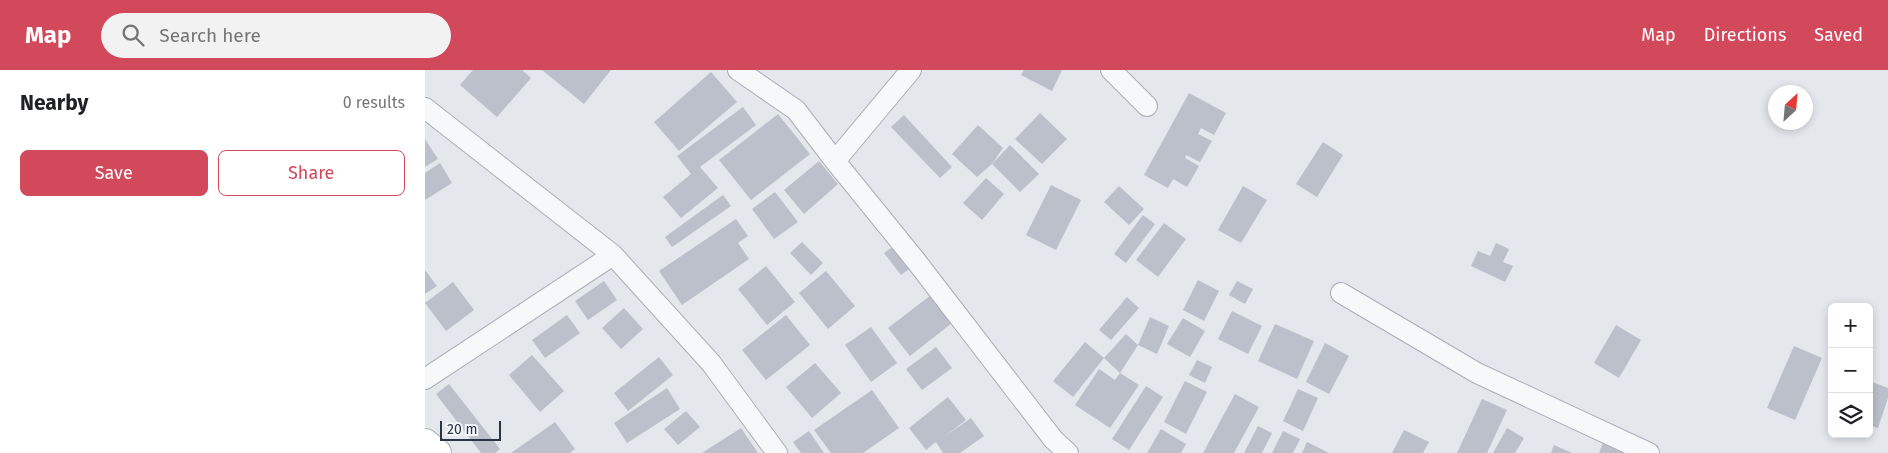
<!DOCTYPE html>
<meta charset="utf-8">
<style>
body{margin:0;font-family:"Fira Sans",sans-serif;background:#f2f2f2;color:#202124}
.controls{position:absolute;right:15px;bottom:15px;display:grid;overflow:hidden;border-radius:8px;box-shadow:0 2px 8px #0003}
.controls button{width:45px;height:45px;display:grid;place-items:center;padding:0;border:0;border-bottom:1px solid #e0e0e0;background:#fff;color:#202124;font:25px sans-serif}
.compass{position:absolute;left:1343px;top:15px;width:45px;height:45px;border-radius:50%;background:#fff;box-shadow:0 2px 8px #0003;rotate:26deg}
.scale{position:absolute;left:15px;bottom:12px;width:61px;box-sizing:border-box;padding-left:5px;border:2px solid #2b3445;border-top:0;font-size:14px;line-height:18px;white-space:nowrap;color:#2b3445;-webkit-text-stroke:4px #f4f6f9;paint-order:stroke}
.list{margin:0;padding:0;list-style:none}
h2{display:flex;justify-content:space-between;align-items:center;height:65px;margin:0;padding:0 20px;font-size:21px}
h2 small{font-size:16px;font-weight:400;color:#757577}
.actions{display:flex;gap:10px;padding:15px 20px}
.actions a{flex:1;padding:11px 0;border:1px solid #d1495b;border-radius:8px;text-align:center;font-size:18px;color:#d1495b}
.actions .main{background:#d1495b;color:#fff}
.icon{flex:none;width:28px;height:28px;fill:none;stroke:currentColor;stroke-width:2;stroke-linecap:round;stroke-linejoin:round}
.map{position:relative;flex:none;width:1463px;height:383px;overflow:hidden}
header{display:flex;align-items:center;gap:30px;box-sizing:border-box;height:70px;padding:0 25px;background:#d1495b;color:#fff}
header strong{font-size:24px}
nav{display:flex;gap:28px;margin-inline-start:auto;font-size:18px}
.search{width:350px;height:45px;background:#f2f2f2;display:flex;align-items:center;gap:12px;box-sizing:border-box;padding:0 18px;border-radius:28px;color:#757577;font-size:19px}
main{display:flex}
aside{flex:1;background:#fff}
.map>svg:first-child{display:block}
.building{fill:#bbc0ca}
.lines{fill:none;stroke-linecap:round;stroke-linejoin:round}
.street-casing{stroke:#a9aeb7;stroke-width:22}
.secondary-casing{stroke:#a9aeb7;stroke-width:30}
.street{stroke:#f7f8fa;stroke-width:20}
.secondary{stroke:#fff;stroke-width:28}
</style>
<header>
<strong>Map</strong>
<div class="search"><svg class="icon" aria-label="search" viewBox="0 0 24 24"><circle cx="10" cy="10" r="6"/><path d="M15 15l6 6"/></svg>Search here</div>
<nav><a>Map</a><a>Directions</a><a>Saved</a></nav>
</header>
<main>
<aside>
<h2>Nearby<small>0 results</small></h2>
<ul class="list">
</ul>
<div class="actions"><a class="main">Save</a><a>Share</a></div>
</aside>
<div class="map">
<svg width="1463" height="383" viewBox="0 0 1463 383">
<rect width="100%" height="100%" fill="#e4e7ec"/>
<!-- building -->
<path class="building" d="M48,0h49l9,8 -34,39 -37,-32z
M117,0h69l-27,34z
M599,0h38l-10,21 -31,-16z
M286,2l26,30 -58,49 -25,-29z
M764,23l37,20 -12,22 -13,-7 -3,6 14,7 -12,21 -14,-7 -1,3 14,8 -12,21 -14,-8 -5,9 -24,-13z
M318,37l13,18 -56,42 18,21 -37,30 -18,-21 28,-23 -14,-18z
M615,43l27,26 -25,25 -27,-25z
M353,44l32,40 -59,46 -32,-40z
M479,45l48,52 -12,11 -49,-51z
M553,55l25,23 -11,16 -15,13 -25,-23z
M0,69l13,20 -13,8z
M898,72l20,13 -26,42 -21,-13z
M585,75l29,29 -19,18 -28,-28z
M394,91l19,23 -34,30 -20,-24z
M15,93l12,20 -27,17v-27z
M561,108l18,16 -22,26 -19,-17z
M626,115l30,15 -25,50 -30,-15z
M694,116l25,23 -15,16 -25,-23z
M818,116l24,14 -26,43 -23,-13z
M350,122l23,30 -24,17 -22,-30z
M298,125l8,11 -59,41 -7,-10z
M718,145l12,9 -29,39 -12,-9z
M311,149l12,17 -10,7 11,16 -67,46 -23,-34z
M739,153l22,16 -28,38 -22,-17z
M377,172l21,21 -12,12 -21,-22z
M474,172l17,22 -15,11 -17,-22z
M1071,173l13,6 -6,13 10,4 -8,16 -34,-16 7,-15 12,5z
M341,196l29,36 -28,23 -29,-36z
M0,200l12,16 -12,8z
M401,201l29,35 -27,23 -29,-36z
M773,210l21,11 -15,30 -21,-11z
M179,211l13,19 -29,20 -13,-19z
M812,211l16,8 -8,15 -16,-9z
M28,212l21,28 -28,21 -21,-28z
M506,225l21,28 -42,33 -22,-28z
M702,227l12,11 -28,32 -12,-10z
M199,238l19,21 -22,20 -19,-21z
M807,241l30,15 -14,28 -30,-15z
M142,245l13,18 -35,25 -13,-18z
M361,245l24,30 -44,35 -24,-30z
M725,247l19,9 -12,28 -19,-9z
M758,248l22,13 -15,26 -23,-13z
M850,254l39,17 -17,38 -39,-18z
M1191,255l25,15 -22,38 -25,-15z
M446,257l26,36 -26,19 -26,-37z
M701,264l12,11 -18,28 -16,-15z
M660,272l19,16 -31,39 -20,-16z
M900,273l24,13 -20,38 -23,-12z
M1369,276l28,12 -27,62 -28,-12z
M511,277l16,21 -30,22 -16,-21z
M107,285l32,36 -24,21 -31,-37z
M234,287l14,18 -45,36 -14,-18z
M772,290l15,7 -7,16 -16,-8z
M390,293l26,30 -29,25 -26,-31z
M674,299l16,11 5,-7 19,12 -29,43 -35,-23z
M760,311l22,11 -21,42 -22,-12z
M1447,312l16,6v10l-10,30 -9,-3v-34z
M24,314l51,65 -5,4h-14l-45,-59z
M721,316l17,11 -34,53 -17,-11z
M242,318l13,21 -53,34 -13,-20z
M873,319l20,9 -15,33 -20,-10z
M447,320l27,38 -36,25h-32l-17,-23z
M810,324l24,13 -25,46h-31z
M523,327l18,23 -22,17 27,-19 13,18 -24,17h-17l-7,-11 -10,8 -17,-22z
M1057,329l25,11 -20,43h-30z
M261,341l14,16 -22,18 -14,-16z
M130,352l20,27 -5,4h-59z
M833,356l14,7 -10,20h-18z
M316,358l17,25h-56z
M1082,358l17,10 -9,15h-22z
M736,359l25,15 -5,9h-34z
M979,360l25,12 -6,11h-31z
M384,361l15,22h-23l-8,-11z
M858,361l17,8 -7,14h-21z
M882,372l22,11h-27z
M1178,373l23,10h-27z
M1129,375l18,8h-21z"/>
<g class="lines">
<defs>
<path id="street" d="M313,0l58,40 39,51 81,100 137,178 15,14
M686,0l36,36
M0,38l188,147 98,108 66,90
M410,91l76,-91
M916,223l136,80 172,80
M0,309l188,-124"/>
<path id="secondary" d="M0,373l12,10"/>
</defs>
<!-- street casing -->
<use href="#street" class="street-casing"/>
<!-- secondary casing -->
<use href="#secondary" class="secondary-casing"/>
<!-- street -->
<use href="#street" class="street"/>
<!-- secondary -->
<use href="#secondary" class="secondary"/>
</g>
</svg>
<div class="controls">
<button>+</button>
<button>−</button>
<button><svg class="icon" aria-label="layers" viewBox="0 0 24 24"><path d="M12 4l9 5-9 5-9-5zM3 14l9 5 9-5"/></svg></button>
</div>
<svg class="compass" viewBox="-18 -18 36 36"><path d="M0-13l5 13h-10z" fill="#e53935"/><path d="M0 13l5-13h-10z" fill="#757577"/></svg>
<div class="scale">20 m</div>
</div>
</main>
